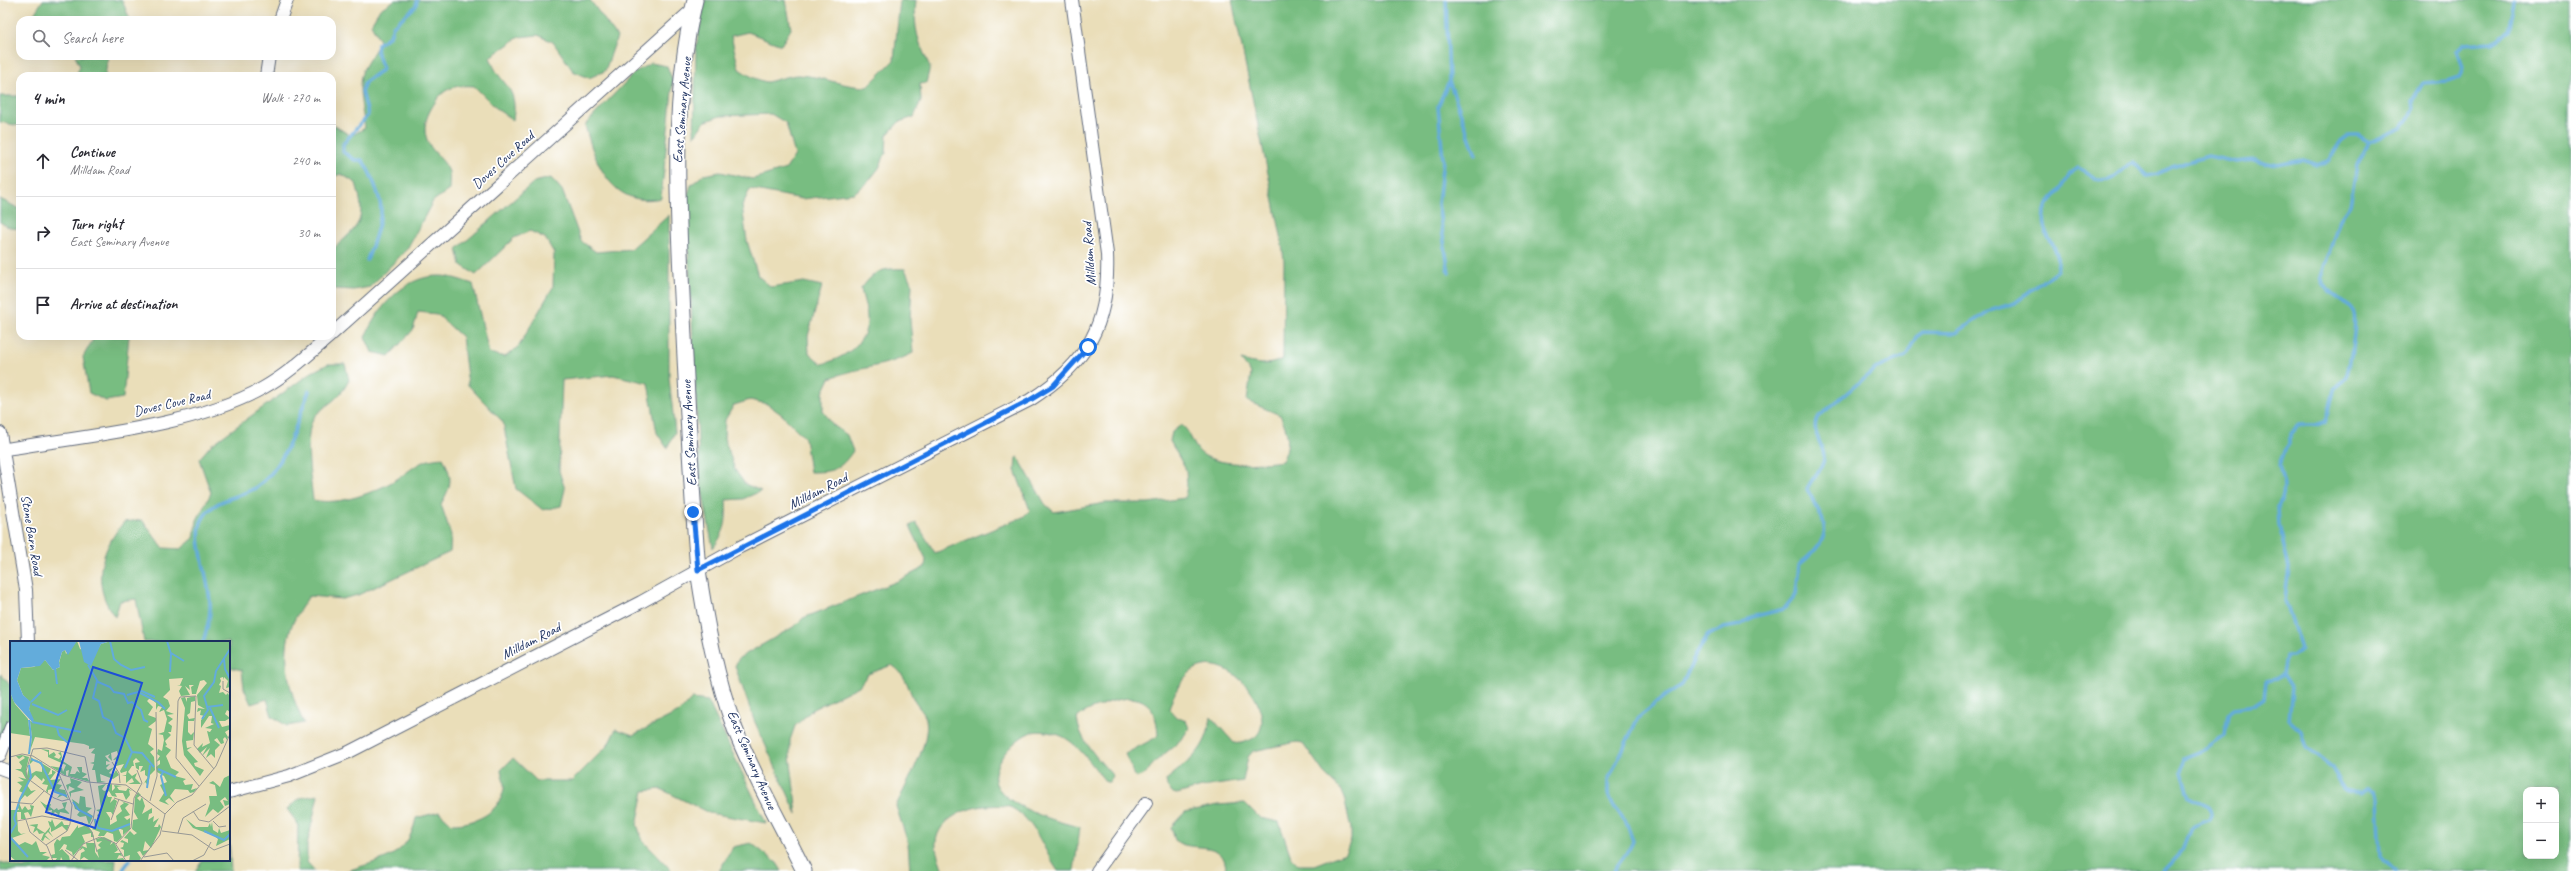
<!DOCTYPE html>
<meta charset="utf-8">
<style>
body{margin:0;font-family:Caveat,sans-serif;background:#f2f2f3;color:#2b2b33}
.controls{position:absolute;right:12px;bottom:12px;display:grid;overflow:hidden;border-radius:8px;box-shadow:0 4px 16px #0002}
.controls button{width:36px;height:36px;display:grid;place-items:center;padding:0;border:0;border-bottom:1px solid #e1e1e2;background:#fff;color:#2b2b33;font:20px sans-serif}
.stop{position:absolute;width:12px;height:12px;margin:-9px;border:3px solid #1a73e8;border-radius:50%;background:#fff}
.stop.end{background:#1a73e8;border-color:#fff;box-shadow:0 1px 4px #0008}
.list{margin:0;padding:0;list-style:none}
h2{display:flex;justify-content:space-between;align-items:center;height:52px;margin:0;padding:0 16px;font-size:17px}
h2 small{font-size:13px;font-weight:400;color:#7c7c81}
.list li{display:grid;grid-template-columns:26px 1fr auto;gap:12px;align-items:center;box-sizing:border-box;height:72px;padding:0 16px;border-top:1px solid #e1e1e2}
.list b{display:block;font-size:15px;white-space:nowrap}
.list p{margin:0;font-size:13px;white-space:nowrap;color:#7c7c81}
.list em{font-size:13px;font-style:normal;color:#7c7c81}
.icon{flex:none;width:22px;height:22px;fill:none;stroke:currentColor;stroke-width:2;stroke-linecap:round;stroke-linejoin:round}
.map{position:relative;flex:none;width:2571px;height:871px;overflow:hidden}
.search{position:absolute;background:#fff;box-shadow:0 4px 16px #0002;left:16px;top:16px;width:320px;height:44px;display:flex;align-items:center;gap:10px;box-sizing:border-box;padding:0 14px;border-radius:12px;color:#7c7c81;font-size:15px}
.panel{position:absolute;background:#fff;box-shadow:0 4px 16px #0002;left:16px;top:72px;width:320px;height:268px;border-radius:12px}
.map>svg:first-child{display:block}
.forest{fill:#78bd81;stroke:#4a7670;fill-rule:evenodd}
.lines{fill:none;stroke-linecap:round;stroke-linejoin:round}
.stream{stroke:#63acdb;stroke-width:3.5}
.minor-casing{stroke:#636c7e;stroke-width:14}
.tertiary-casing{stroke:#636c7e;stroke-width:17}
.minor{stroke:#fff;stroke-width:12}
.tertiary{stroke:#fff;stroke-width:15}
.route{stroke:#1a73e8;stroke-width:5}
.labels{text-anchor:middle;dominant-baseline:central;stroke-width:3.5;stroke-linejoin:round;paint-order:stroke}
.street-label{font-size:14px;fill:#1b2f5e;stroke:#fff}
.inset-river{fill:none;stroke:#63acdb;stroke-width:2}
.inset-road{fill:none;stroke:#979895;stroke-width:1}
.view{fill:#1d4ed8;fill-opacity:0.15;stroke:#1d4ed8;stroke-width:2}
.inset-edge{fill:none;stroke:#1b2f5e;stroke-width:2}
</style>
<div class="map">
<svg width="2571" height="871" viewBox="0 0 2571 871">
<rect width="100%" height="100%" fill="#fff"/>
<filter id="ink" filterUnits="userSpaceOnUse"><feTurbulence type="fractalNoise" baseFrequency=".025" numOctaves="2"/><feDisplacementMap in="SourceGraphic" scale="8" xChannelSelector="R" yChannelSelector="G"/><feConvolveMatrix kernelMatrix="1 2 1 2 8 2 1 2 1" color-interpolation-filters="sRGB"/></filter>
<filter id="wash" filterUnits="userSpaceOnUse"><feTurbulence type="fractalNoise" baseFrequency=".012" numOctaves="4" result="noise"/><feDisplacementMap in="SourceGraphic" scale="16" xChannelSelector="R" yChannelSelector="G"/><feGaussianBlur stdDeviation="0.9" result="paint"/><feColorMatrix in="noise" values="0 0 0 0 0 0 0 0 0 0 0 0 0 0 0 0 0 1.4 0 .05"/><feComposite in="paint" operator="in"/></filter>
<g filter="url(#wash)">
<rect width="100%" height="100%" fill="#eadeb9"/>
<!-- forest -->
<path class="forest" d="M43,0h79l8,20h-92l-4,-6z
M395,0h195l27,37 -12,34 -16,7 -16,-7 -20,-29 -15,-7 -19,2 -29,20c9,30 29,26 23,63l-15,-10 -24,-24c-15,-1 -26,0 -36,12 -10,14 -18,29 -9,46 5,10 16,16 20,28 1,5 0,13 0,18l-16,11 -26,48 -37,38 -16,3 -19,-1 -3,-3v-36c28,-25 35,-29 24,-67l-15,-9 -9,3v-53l19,12 14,-8c-2,-15 -9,-44 -2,-58 5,-10 12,-19 17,-29l-9,-17 9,-15z
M705,0h81l5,29 -10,16 -33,-13 -17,4 8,33c9,6 16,10 27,13 5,0 23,-7 33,-7 23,1 44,12 68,12l27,-27 6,-60h16c-3,29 2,41 14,67l-4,16 -6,1 1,16 -7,17 -15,5 -12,13 -1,17 -7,16 -11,14 -14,11 -52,6 -52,-10 -8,17 5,35 11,35 13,11 33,-5 18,4 -14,50 1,17 13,11c20,-5 43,-19 45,-41 1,-11 -4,-24 -6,-34 14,-19 21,-21 44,-20l7,16 -2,35 3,33c-26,14 -55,14 -83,25l-7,15v18l10,14 14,10 6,16c-13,19 -20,21 -43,21l-5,-34 -24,-24 -14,-10 -17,-4 -16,5 -9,15 -1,18 11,32 10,14 16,7 -18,8 -17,1c1,22 0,31 -13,48l-13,-69 -14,-278 5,-16 12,-10 17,-3 33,7 33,-10 9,-14 -9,-32 -15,-9 -51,2 -16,6 -10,15 2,-89z
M1232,0h1339v871h-1345c0,-35 -38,-17 -51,-31l-4,-13 14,-15 33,-7 27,-2 15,15 19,4 12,35 8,8h15l31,-12 6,-13v-11l-6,-28 -5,-12 -14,-13 -23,-33 -6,-1 -44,9 -5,6 -5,24 -41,6 -25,7 -5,-1 -5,-7 -1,-6c26,-22 40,-28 45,-63l23,26c8,1 11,-1 18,-4 40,-22 -52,-134 -83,-30l7,8 10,4 3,7c-10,20 -33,27 -43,46l-10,4 -11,-24 30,-16 3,-3c-2,-38 -22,-43 -54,-31 -10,4 -19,7 -27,14 2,22 22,42 36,58l-4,6h-3c-13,-15 -28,-40 -47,-47 -8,-3 -24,-6 -32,-1 -15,8 -38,32 -31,50 10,23 61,38 84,43l-6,44h-16c-15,-21 -22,-50 -46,-63 -7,-4 -20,-2 -28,-2 -20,2 -51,16 -48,42 1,7 5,16 7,23h-33l-2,-28 -12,-37c10,-22 35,-63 30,-87 -2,-8 -10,-13 -13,-21 -6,-14 -8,-24 -21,-33l-24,9 -9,12 -46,23 -18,17 -5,14v15l7,59 -43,-94 -19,-54 4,-8 56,-32 8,-8 95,-37 27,-14 1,-8 -16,-33 6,-4 19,31 88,-36 7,-7 -15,-40 1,-12 2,-1 27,47 9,8 51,-9h43l37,-5 2,-13 -1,-15 -16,-29 2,-9 9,-7c8,4 11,18 17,25 14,18 63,14 84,11 9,-16 6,-30 -2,-46l-33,-14 4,-28 -10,-13c16,4 26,7 42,-1l1,-98 -3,-25zM2526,790h30v66h-30z
M75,56h33l-3,20h-29l4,-10z
M651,63l16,3 6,15 -12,117c-48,11 -66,-34 -76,-73l50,-53z
M0,96h20v30l-20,-4z
M551,178l11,12 19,51 15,11 35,-3 38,-34v163l6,54 -8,16 -10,-15 -9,-50 -35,-8 -51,5 -3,91 6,18 -4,17 -18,4 -27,-21 -13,-67 -35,-37 -6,-48 -25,-23 -19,-2 -5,18 -24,26 -17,-4 -7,-15c13,-30 40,-62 75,-61 11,0 23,5 33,8l16,69 16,4 14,-11 34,-59 1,-34 -9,-15 -15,-7 -16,7 -38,37 -15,-10 -4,-16 77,-67z
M0,199l20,10v20l-10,-1 -10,-6z
M95,336h34l-6,62 -17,3 -17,-8 -6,-36z
M328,364h17l4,16c-10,20 -19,21 -33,35 -14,14 -5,65 -3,85 26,6 61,-7 84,-21 20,-13 21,-19 46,-21 10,20 9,27 -2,46l10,31 -1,17 -92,43 -16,4 -33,-3c-6,9 -13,19 -17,29 -12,30 -2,71 12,98l-17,3 -15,-10 -5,-17 -16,5 -7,-16 -2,-18 -13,-3v-25h-85l-8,-43 -16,2 -5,16c-24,-31 -16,-66 9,-95l18,-2 21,28 18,1 13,-11 3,-18 14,-27 -12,-34 12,-14 101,-73z
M1,674c3,4 8,9 10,13 6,17 -3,41 -11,55z
M692,699l16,2 58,122 -57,-10 -48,-24 -17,2 -7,34 6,16 29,30h-325c35,-12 61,-13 69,-53l23,-6 13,12c22,0 47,-10 52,-35 1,-5 -2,-14 -3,-19l12,-12 24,23h35l36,-36 8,-16 17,6 46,-23z
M318,795l-11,50v17l8,9h-18l1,-47 -11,-15 13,-11z
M229,839l2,32h-36l8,-11h26z
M751,843l26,20 5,8h-63l14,-24z
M52,860h64l-1,11h-115v-9l23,6z"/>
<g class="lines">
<!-- stream -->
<path class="stream" d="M1446,0l3,81 27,74
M367,260c6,-16 12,-32 14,-48 1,-12 -11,-42 -19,-52h-7l-12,-8v-8l25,-29 -6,-24 3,-9 18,-13 -6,-17 1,-8 12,-8 3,-10 23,-20 1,-6
M1449,273l-11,-69 5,-44 -5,-54 11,-25
M203,642c3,-10 7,-22 7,-33 2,-25 -18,-68 -8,-89 12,-24 37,-20 56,-34 30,-23 37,-61 51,-95
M2283,674l9,14 -3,32 12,11 5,17 26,20 12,22 17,4 7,-5 6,3 4,8 3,56 15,15
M122,871l8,-11
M1614,871c6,-11 15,-18 19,-30l-7,-19 -13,-17 -5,-12v-13l30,-62 28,-23 16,-10 14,-31 12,-19 16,-7 16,-3 12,-8 32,-8 12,-15 3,-29c38,-31 27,-40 8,-76 4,-10 18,-22 17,-33 -2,-15 -13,-23 -7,-38l58,-49 31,-13 10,-19 7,-5 33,1 33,-22 26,-8 42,-33c0,-4 2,-9 1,-13 -5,-16 -21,-29 -12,-49 4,-9 12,-14 17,-22 6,-8 5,-14 15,-18 8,3 17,11 22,12 14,4 23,-13 33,-18l14,14 11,-2 13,-7 37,-11 28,6 19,-2 21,5 26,-5 15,5 11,-4 13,-20 8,-6h9l11,7
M2163,871l19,-20 8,-21 4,-4 15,-6 3,-8 -3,-5 -20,-10 -8,-25 2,-14 23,-9 19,-13 3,-22 5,-6 22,-3 9,-6 2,-18 10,-2 7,-5 3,-18h7l8,-7 -16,-49 4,-33 -10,-42 -1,-17 5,-12 1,-11 -5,-20 4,-11 7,-10v-10l8,-9h18l9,-3c5,-11 6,-20 9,-32 2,-6 10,-8 12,-13 4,-11 12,-57 7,-66 -9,-15 -26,-14 -32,-34l19,-58 10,-14 7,-40 12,-23 32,-14 9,-12 3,-7 -1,-8 11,-18 24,-2 12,-4 4,-10 -6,-16 7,-7 28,-2 16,-10 6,-32"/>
</g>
</g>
<g filter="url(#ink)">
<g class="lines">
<defs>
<path id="minor" d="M280,20l7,-20
M266,76l3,-20
M332,334l361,-325
M0,433l26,157 2,52
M0,450c81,-14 191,-22 263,-62 25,-14 45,-33 67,-52
M0,755l11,-28
M0,768l11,4
M229,792l60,-16 60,-24 292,-150 99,-55 290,-147c58,-37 80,-77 77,-146l-35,-254
M1097,871l49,-68"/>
<path id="tertiary" d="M695,0c-25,104 -17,210 -12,316 4,85 8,169 15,254 8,53 18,108 37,159 19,49 46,94 69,142"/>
</defs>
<!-- minor casing -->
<use href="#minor" class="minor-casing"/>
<!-- tertiary casing -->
<use href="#tertiary" class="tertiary-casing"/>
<!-- minor -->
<use href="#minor" class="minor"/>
<!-- tertiary -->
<use href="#tertiary" class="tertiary"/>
</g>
</g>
<g class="lines" filter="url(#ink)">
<!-- route -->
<path class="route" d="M693,512l5,58 332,-170 23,-14 35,-39"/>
</g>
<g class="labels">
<!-- street labels -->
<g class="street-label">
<text transform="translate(682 110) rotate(-85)">East Seminary Avenue</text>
<text transform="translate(503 160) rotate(-42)">Doves Cove Road</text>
<text transform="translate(1089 254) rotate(-94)">Milldam Road</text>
<text transform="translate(172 403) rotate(-13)">Doves Cove Road</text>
<text transform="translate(689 433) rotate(-93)">East Seminary Avenue</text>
<text transform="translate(818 491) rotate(-27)">Milldam Road</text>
<text transform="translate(32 535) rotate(81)">Stone Barn Road</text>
<text transform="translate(531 641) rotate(-27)">Milldam Road</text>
<text transform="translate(752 760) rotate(67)">East Seminary Avenue</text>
</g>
</g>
<!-- overview -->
<g transform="translate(10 641)">
<rect width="220" height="220" fill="#eadeb9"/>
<path d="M67,0l3,8 15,5 6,-10 10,-3h119v32l-2,4h2v10l-4,1 2,-7 -4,-4 -1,3v-3l-3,1 1,3 -2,4 2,1 -2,7 4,-1 3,3 2,-2 2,5v14l-3,-2 -2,4 5,4 -5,3h-6l3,6 8,-2v4l-5,3 3,5 -1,3 -2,-3 -2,2 1,4 -3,1 -4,-6 -3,2 6,5 -5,5v8l-4,-4 -5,4 4,-10 -8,8 5,-9 -7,6 -3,-4 6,-6 -1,4 8,-4 -3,-12 3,1 2,-3 -7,-1 9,-4 -3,-1 1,-7h-3l-8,12v-8l4,-4 -5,-1 1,-5 -4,2 1,-4 7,1 -7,-4 -1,-10 10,-12 -3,-3 -4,1 -4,13h-4l-1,-7 3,-2h-5l1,5 -5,-4 5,9 -9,1 -2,-5 3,-5 -5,-1h3l3,-7 -14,1 1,11 -7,7 5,3 2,6 -4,5 8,3 -7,1 6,4 -5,4 4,3 -1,6h-3l3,3 -6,6 2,4 -2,1 6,4 -5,6 5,12 8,4 -4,4 11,3 -3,2 2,4 8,-1 -2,6 6,-2 -3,4 -4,1 -2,-3 -13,-1 -5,7 5,7 -6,-5 -4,3 4,4 -10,-4 5,-8 -4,-8 7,-3 -3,-6 -7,-4 -1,-5 4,-3v-4l-4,2 4,-6 -3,-2 1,-5 4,2 2,-11 -1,-5 -5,-1 6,-2 3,-13 -3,-9 -5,2 3,-5 -4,-1 -2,4v-7l-6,-5 -3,3 6,6 -5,8 8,3v3l-8,6 4,2 -4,15 6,5 -4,3 4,5 1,13 -5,5 -2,10 -3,-3 -3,4 6,-9 -3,-2v-5l-5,2 3,-6h-4v4l-3,-2 -1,-5 5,-1 -4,-4 -3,3 1,5h-2l-4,6 4,4 5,-3 -2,5 6,6h-13l6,-2 -2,-4 -6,5v-7h-4l4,-1 1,-4 -6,2 -1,-2 4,-7 -8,2 2,-7 -5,1 5,-5 -1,-4 -6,2 1,8 -4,-4 2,-3 -5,2 5,6 -4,-1v4l4,-1 -4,4 2,2 6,-3 -5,6 4,2 3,-5 3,5 -6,4 -13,-5 1,7 5,1 -9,1 -2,-13h-3l2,-6 -4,-1 4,-1 1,-8 -4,-1 4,-5 -6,1v-3l-5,-2 -49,-7 -5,14 2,-13 -2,-17 3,1 -4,-13 1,-7 -7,-7 -6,-15 4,-12 13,-1 11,-7 8,10 7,-3 -1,-4 3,-11 3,-2 1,4zM0,51l5,12 13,15 2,17 -20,-3zM185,55v5l-4,1 -1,11 -3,2 2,4 6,-1 -1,3h-6v11l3,3 3,-3 -1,8 -7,1 1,7 5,-1 -5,3 11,12 -4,1 1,3 9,4 -4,6 -16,-21 -2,-14 3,-33 -4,-10 4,-1 2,5v-4zM31,108l8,1v5l5,-3 2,3 -2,2 5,2 2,-3 -3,-3 3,-1 1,5 -1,3 11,7 -2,7h5l2,-3 3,2 -3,-6h5v5l5,2 -5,4h5l3,4 -22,-6 1,-6 -3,1v5l-16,-10 12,2 1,4 3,-7 -18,-8v-5zM12,114l7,2 -3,13 1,6 4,-19 3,3 -5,5 2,9 5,-3 6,1v-6l-7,-7 16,10 -3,6 4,-1v-4l4,2 -6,8 11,-1 -4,5 5,1 -3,4 6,1 3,9 -5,-4 -6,3 3,-4 -8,-5 -4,1v3l-2,-2 2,-6 -6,-1 3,-4 -2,-2 -1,3 -7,-6 -8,10 4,6 5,-1 -9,7 -2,-2 -6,7 4,-9 -4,-2 3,-5 -5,-4 7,-1 -6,-4 8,2 -4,-7 -7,-3h6l1,-3 -3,-4 6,-4 -2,-2 -4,3 -3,-3zM220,134v29l-5,2 -2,-6 5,1 -3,-4 -5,4 4,6 -6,6 -5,-4 -8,8 5,-14 -1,-7h8l-2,-11 -6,-2 4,-2 7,6 4,-9zM60,137l12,4 -5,5 7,3 -13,3v5l-2,-6 6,-3 -6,-3 -1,5 -2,-6 5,-2zM96,143l-4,5 2,2 4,-1 -1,-5 5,-1v7l3,-3 -1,-3 8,1 -5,1 2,3 7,1 2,-3 4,3 -3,-1 1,5 -4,5 -3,-7h-8l2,4 -5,-1 -3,-5 -3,2 2,4h4l-2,6 4,-4 3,2 -4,14 -2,-3h-5l4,6v7l7,-4 -1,-5 6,-5 -2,-5 4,-3 -3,-2 8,3 -4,4 5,7 -6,2 3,3 3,-2v11l-7,6v-5l-5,-2 4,9 -5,5 -3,-1 -1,-7 -6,-2 -3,4h-6l2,-4 -8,-3 3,-2 -1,-7 3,2 2,-3 -2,-4 4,-2 -5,-3 5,-1 -3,-23zM128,151l3,3 -4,3 3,3 2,-4 3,9 -3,8 10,-6v5l-3,1 -1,6 6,-4 -1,6 6,-4 -5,9h4l1,-3 2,3 -10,21 -6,-7 -2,10 6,-1 -6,6 -3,-5 -3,1 4,6 -2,3h-10l1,-6 -6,2v-7l-4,-2 3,-1 1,-4 -4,-1 2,-2 6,3v-4l-4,-1 6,-7 4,4 3,-2 -5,-4 1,-9 5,-1 -4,-7 1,-15zM70,155l5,1 1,10 6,1 -5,4 6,4 -4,9 -3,-9 -6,1 -3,-2 3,-4 -5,-2 -3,-10 7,5zM30,160l6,4 5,-1 -1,3 4,3 3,-2 1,2 6,-2 -2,-5 5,-1 -2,7 5,5 -10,-2 -1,4 -3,1 2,-3 -3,-2 -4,4 1,-6 -5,1zM9,162l3,7 3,-4 3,4 3,-1 -1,-4 4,1 -3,11 -3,-5 -4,1 2,6h-5v-7h-4l1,19 3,3 5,-1 -14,5 7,7 6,-3 7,3 4,-4 4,11h7l-5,3 8,2 -4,4h-30l-6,-5v-46h9l-2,-5zM42,178l3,8 7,-6 2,4h5l-2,6 -5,-5 -11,6v-6l-2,5 4,6 -5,-5 -3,3 6,6 -6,-4 -2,4 -2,-1 3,-7 -5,1 -2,-4 -4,3 2,-6 -6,-2 9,-1 -1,4 8,5 5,-6 -2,-6 3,1zM176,178l10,8h12l2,-4 1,4 1,-5 1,8 5,3 1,-5 2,5 9,-3v9l-14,7 2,-7 -3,-3 -22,-8zM68,184v3l9,-3 5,6 2,6h-3v-4l-9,2 3,7 -12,14 -1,-4 -6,-3 1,-4 -3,-1 -5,7 3,-2 7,7 1,5h-7l-2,-4 -1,4h-5l2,-3h-5l-1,-3 4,-1 -1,-10 3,-5 3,2 2,-4 8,-1zM94,196l8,4 -2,4 4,-3 4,8 -4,3h7l1,3 -3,-1 -2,4 6,-1 2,3h-35l-6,-4 -4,3 1,-7 4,-2 -2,-3 -4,3 3,-5 5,2 -1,-5h9v9l4,6 -2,-8 4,-2 -3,-3 4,-4 -5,1 -1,-3z" fill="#78bd81"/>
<path d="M1,0h66l-9,14 -3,-5 -3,2 -3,10 1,5 -7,3 -8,-10 -5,6 -19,2 -4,12 6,15 8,7 -2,7 5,11 -2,2 -18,-20 -4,-10zM69,0h32l-10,3 -10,22 -7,-4z" fill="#63acdb"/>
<path class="inset-river" d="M100,0l4,18 7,6 10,5 14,-3M157,0l4,13 -1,18M161,12l13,8M214,18l1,10 5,10M78,24l10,17 12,5 4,5 10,2 4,9 4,-1 9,8 3,10 4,2M45,27l2,16M87,40l-4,17 6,3 4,16 9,5 4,11 9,5 7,14 10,1 12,14M130,52l18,9 7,7M117,54l15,-4 13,6M21,61l10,-10M22,63l26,11 9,-5M197,66l16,-2M200,67l9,20M192,78l6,-9 -4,-14 10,-14 2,-11 14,-22M19,79l2,17 -2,17M22,81l49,10M47,87l2,7 9,8M21,118l10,4 14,29 12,4M115,127l7,-16M148,128l18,8M153,131l-2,4 5,20M137,147l3,-23M63,161l6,8 13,7M85,178l3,9 14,3 18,-7M194,190l20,9 6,-6M0,193l6,-10 -2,-6 6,-19 11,-22 -2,-12M0,196l18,20"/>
<path class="inset-road" d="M213,40v8l7,4M0,116l12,-3 11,2 30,19 24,7 39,3 39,29M102,121l7,11 1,10M189,145l-23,-28 2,-57 2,-4 16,-1 -2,49 20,24M104,157l19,6M60,158l-8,2 -8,-3 -27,-20 -1,-7 7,-22 14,-1 38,9 10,52 -2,11 -4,7M140,160l7,-25 -1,-64M0,161l22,2 12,-13M183,170l6,9 10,2 21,-16M16,179l4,12 17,14 6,15M101,179l8,-21M7,180l25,-5 41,7 9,9 5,20M203,180l6,6 7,-1M152,190l30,4 22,15 16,-6M168,192l5,-15 23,-14M106,203l15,-16 3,-30 8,-15 -5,-13M36,204l21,-14 3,-7 2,-19 -13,-31M55,209l14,11M134,216l23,-4 7,8M61,220l12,-17 17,-7 15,6 11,18M130,220l20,-26 5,-21 12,-12 15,-7 24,-29 14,-32M182,220l12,-6 7,-13"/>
<path class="view" d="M83,26l49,16 -47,145 -49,-16z"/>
<rect width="220" height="220" class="inset-edge"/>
</g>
</svg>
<div class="controls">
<button>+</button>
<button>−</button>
</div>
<div class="stop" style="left:1088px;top:347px"></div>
<div class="stop end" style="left:693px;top:512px"></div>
<div class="search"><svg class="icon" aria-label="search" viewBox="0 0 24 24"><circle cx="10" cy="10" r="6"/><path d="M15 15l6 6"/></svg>Search here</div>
<section class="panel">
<h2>4 min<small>Walk · 270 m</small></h2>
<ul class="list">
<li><svg class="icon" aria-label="ahead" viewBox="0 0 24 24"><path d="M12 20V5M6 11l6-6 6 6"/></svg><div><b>Continue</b><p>Milldam Road</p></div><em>240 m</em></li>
<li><svg class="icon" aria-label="right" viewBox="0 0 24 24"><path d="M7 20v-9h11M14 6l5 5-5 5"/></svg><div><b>Turn right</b><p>East Seminary Avenue</p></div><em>30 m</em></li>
<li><svg class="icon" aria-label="arrive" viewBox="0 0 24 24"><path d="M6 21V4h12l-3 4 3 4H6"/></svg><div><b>Arrive at destination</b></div></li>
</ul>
</section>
</div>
